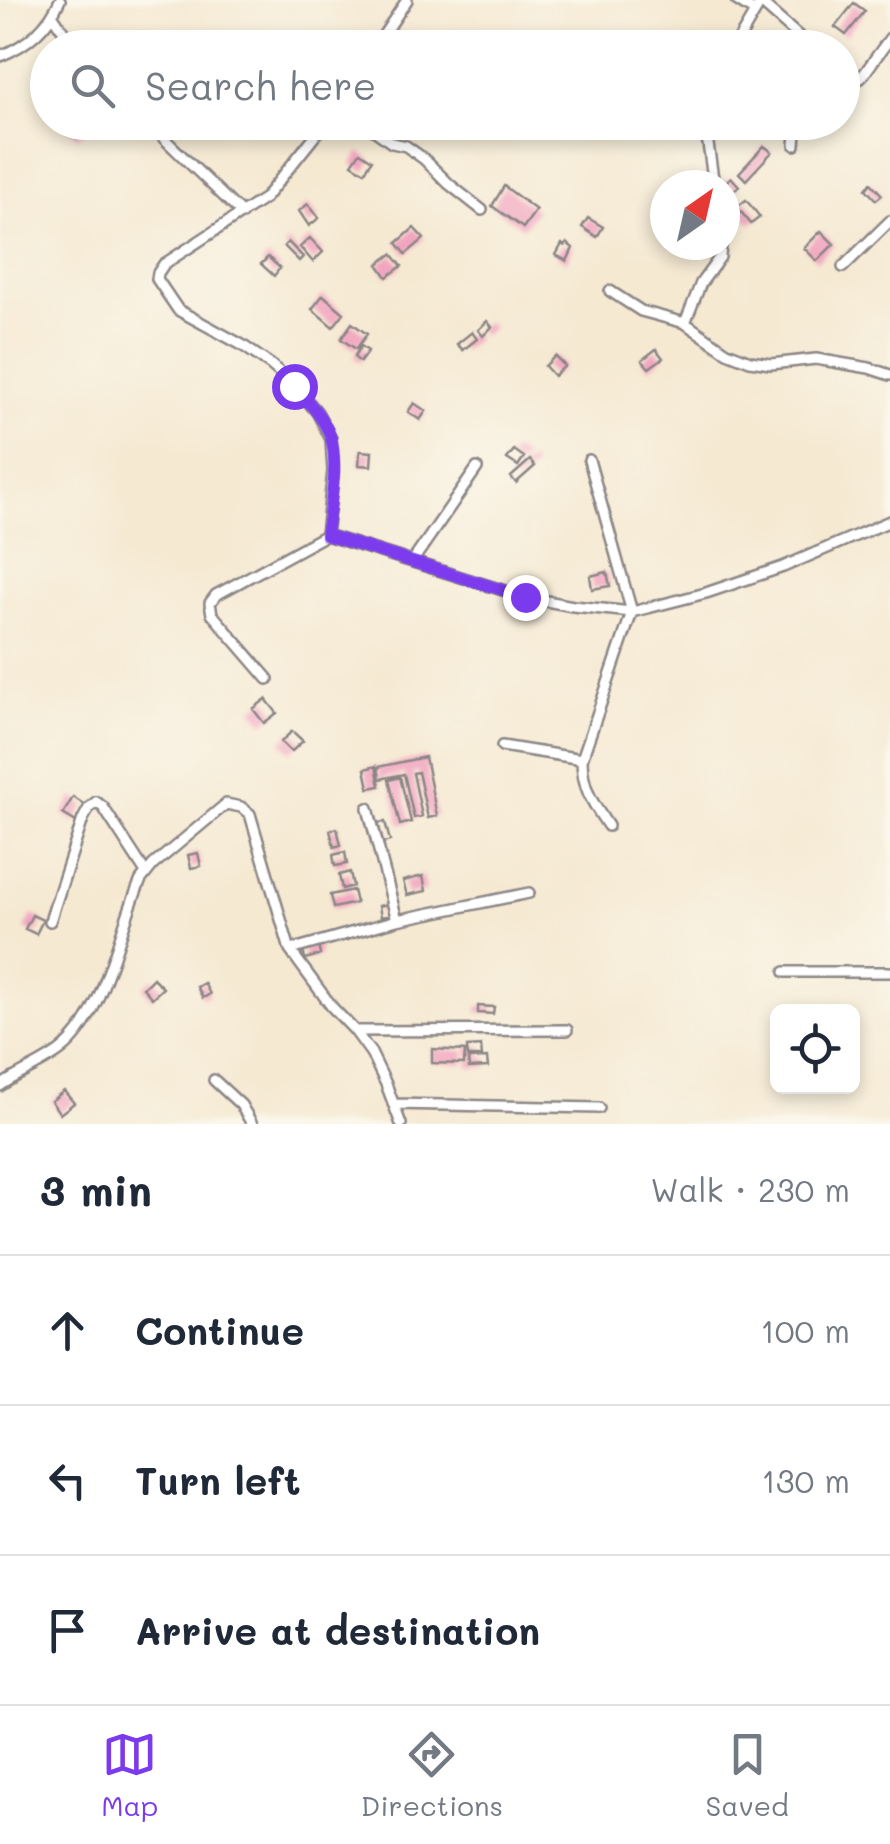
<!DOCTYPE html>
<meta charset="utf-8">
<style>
body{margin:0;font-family:Mali,sans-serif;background:#f2f2f3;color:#1f2937}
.controls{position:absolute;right:30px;bottom:30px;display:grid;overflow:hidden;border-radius:15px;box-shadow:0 5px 15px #0003}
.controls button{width:90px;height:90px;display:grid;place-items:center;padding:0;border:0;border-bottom:2px solid #e0e1e3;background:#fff;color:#1f2937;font:50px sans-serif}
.compass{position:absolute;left:650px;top:170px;width:90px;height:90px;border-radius:50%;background:#fff;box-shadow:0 5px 15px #0003;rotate:34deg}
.stop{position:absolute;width:30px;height:30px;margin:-22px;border:8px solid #7c3aed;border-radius:50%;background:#fff}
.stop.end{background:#7c3aed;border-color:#fff;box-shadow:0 2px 10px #0008}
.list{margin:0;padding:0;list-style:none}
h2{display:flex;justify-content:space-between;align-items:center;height:130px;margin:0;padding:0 40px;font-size:42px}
h2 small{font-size:32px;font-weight:400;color:#747a83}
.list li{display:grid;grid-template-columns:65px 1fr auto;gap:30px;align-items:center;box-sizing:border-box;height:150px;padding:0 40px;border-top:2px solid #e0e1e3}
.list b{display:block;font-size:38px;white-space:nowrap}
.list em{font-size:32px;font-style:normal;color:#747a83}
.icon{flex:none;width:55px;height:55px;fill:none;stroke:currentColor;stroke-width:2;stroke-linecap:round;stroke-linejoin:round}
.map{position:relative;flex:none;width:890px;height:1124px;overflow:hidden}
.search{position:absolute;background:#fff;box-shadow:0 5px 15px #0003;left:30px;right:30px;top:30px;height:110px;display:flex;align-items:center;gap:25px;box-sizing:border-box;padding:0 35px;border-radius:55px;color:#747a83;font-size:38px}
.sheet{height:580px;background:#fff}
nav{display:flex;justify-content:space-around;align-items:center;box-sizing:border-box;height:140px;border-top:2px solid #e0e1e3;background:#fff;font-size:28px;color:#747a83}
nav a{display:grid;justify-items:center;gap:5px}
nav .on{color:#7c3aed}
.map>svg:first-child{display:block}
.building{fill:#f2a5c0}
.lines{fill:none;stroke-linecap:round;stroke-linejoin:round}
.street-casing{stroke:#8c8686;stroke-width:14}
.street{stroke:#fff;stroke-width:9}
.route{stroke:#7c3aed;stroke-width:12}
</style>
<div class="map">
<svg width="890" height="1124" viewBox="0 0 890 1124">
<rect width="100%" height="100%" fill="#fbf7ec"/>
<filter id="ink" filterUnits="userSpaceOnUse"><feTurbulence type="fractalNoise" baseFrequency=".01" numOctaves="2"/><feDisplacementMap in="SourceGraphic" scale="20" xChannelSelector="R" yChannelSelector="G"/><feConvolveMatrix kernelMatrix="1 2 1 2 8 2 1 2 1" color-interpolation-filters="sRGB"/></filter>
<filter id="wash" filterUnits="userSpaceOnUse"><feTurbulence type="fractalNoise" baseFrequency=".0048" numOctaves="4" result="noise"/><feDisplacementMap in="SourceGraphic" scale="40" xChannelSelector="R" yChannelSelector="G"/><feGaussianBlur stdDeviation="2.25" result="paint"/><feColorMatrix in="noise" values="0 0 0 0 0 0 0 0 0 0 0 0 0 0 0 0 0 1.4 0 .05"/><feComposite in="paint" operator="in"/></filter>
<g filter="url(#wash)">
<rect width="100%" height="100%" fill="#f5e9d2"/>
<g id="blocks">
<!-- building -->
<path class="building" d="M854,3l11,8 -19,24 -11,-8z
M120,35l8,9 -4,4h-19z
M63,122h31l-17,16z
M764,146l8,6 -26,28 -7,-7z
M360,152l12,8 -7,12 -13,-8z
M731,177l8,9 -10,9 -4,-4v-6h-8l6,-6 3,3z
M871,183l11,12 -6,5 -10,-11z
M504,186l32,24 -13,18 -31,-22z
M746,200l14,17 -9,7 -14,-17z
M308,204l11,14 -10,8 -10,-15z
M588,218l15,9 -6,10 -15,-10z
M414,228l10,11 -18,15 -9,-11z
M821,231l13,13 -17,17 -13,-13z
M310,238l13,14 -10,10 -13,-15z
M288,242l15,15 -4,4 -15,-15z
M567,243l6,5 -6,13 -11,-6 6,-11 3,2z
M392,254l10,12 -15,11 -9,-13z
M268,257l12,11 -6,8 -13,-12z
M323,295l21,18 -11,14 -21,-18z
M487,321l5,6 -9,9 -5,-6z
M352,323l15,11 -11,15 -15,-10z
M472,332l5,7 -14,11 -6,-6z
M361,346l7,5 -8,11 -6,-5z
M656,349l7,9 -14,10 -7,-8z
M555,356l10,10 -11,10 -9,-10z
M414,403l12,8 -6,9 -12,-8z
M514,450l10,7 -6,9 -11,-7z
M360,451l12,1 -1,14 -12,-1z
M530,460l5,6 -19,17 -5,-6z
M607,572l3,14 -18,3 -2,-13z
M266,699l11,14 -13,10 -11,-14z
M292,731l11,10 -12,11 -10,-10z
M425,757l12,59 -9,2 -10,-46 -5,1 9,43 -8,2 -10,-44 -24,5 -2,-12z
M376,766l4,20 -11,2 -4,-19z
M400,777l11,45 -11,3 -11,-45z
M73,797l12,8 -9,17 -13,-8z
M385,822l5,19 -7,2 -5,-20z
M337,828l4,17 -7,2 -4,-17z
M345,852l2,12 -12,2 -2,-11z
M198,853l3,13 -10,2 -3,-13z
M350,872l3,14 -11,3 -3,-14z
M423,876l3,15 -19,4 -4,-14z
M353,890l3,13 -23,5 -3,-13z
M388,904l2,11 -9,2 -2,-11z
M32,915l11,5 -7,14 -11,-5z
M318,945l2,10 -15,4 -2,-10z
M153,978l10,10 -11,10 -9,-10z
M204,983l6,11 -7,4 -6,-11z
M478,1006l16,1 -1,7 -15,-1z
M481,1046l1,11h-14l-1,-10z
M432,1049l33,2 -1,13 -32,-1z
M487,1058l1,9 -19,1 -1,-9z
M64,1091l10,12 -14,11 -9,-13z"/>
</g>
</g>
<g filter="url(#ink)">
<use href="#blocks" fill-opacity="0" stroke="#8c8686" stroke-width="2.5"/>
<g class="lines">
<defs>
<path id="street" d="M736,0l19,12
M761,3l51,45
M53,16l22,32
M375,48l32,-48
M734,48l28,-48
M0,56c28,-11 48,-29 60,-56
M842,74l10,8 9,-4 29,-40
M147,122l95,92
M363,122l29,21 14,3 18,13 25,25 33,26
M707,122v15l7,48
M795,145l2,-23
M843,267l47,-46
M610,291l31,20 44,12 42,29 23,9 21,3 45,-5 53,9 21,7
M685,323l16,-40 19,-26 1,-12
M589,460l43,152 -50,147c0,29 10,43 26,67
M326,535l7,-64 -2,-32 -14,-27 -23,-27 -23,-20 -29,-20 -64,-35 -21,-31 1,-6 6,-9 101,-66 61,-76
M412,562l65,-94
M268,679l-56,-65 -2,-11 6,-8 110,-60 199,62 48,9 59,6 74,-19 77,-26 107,-46
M502,746l80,13
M368,808l29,112
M50,921l33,-102 6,-11 7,-6 7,5 43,66
M290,950l107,-30 132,-27
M785,972h105
M355,1031l212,-1
M214,1080l27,25 11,19
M0,1086c19,-13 43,-22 61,-36 44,-34 57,-120 80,-170l12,-15 73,-61 15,3 9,7 40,136 42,57 23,24 16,22 15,31 15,40
M393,1104l206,4"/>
</defs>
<!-- street casing -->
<use href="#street" class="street-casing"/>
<!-- street -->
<use href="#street" class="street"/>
</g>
</g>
<g class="lines" filter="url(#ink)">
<!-- route -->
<path class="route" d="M294,386c14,15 30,32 37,52 8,30 -1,67 -5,97l199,62"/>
</g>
</svg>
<div class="controls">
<button><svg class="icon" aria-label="locate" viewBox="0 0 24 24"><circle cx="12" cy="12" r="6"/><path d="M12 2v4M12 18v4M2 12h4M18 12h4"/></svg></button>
</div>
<svg class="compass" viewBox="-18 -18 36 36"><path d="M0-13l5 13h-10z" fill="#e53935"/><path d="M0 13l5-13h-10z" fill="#747a83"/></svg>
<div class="stop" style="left:294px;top:386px"></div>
<div class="stop end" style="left:525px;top:597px"></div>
<div class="search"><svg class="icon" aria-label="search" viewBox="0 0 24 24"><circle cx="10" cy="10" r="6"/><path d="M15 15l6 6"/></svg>Search here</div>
</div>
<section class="sheet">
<h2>3 min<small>Walk · 230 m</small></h2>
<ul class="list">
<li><svg class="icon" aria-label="ahead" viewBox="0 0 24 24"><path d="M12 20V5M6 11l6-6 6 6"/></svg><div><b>Continue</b></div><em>100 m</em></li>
<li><svg class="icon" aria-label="left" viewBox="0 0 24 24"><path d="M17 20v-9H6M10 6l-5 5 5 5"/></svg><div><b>Turn left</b></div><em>130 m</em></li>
<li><svg class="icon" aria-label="arrive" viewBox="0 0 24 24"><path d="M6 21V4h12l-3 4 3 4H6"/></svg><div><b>Arrive at destination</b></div></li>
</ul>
</section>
<nav>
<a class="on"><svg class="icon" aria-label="map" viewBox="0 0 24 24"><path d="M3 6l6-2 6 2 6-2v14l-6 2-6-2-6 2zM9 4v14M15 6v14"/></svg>Map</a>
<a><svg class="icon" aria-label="directions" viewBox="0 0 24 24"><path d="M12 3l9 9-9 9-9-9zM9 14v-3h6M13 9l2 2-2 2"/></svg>Directions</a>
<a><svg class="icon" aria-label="saved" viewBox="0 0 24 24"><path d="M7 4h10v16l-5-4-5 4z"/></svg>Saved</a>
</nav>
